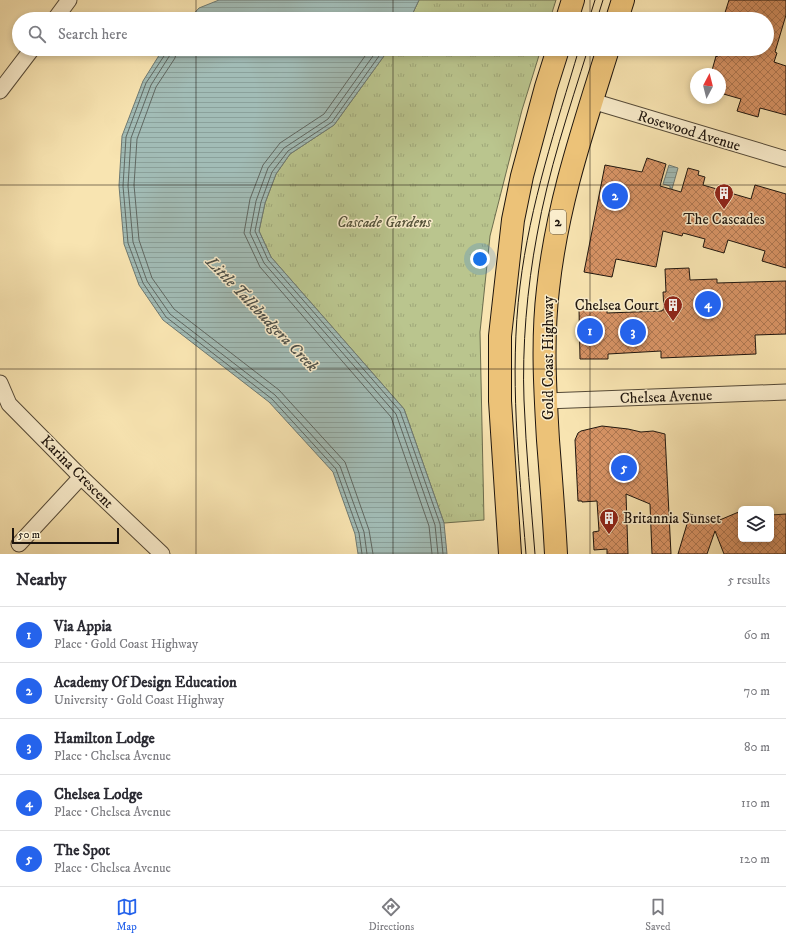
<!DOCTYPE html>
<meta charset="utf-8">
<style>
body{margin:0;font-family:"IM FELL DW Pica",serif;background:#f7f7f7;color:#2b2b33}
.controls{position:absolute;right:12px;bottom:12px;display:grid;overflow:hidden;border-radius:6px;box-shadow:0 2px 6px #0003}
.controls button{width:36px;height:36px;display:grid;place-items:center;padding:0;border:0;border-bottom:1px solid #e1e1e2;background:#fff;color:#2b2b33;font:20px sans-serif}
.compass{position:absolute;left:690px;top:68px;width:36px;height:36px;border-radius:50%;background:#fff;box-shadow:0 2px 6px #0003;rotate:7deg}
.scale{position:absolute;left:12px;bottom:10px;width:107px;box-sizing:border-box;padding-left:4px;border:2px solid #1e150e;border-top:0;font-size:11px;line-height:14px;white-space:nowrap;color:#1e150e;-webkit-text-stroke:3px #faedcc;paint-order:stroke}
.you{position:absolute;left:480px;top:259px;width:14px;height:14px;margin:-10px;border:3px solid #fff;border-radius:50%;background:#1a73e8;box-shadow:0 0 0 6px #1a73e833}
.badge{display:grid;place-items:center;width:26px;height:26px;border-radius:50%;background:#2563eb;color:#fff;font-size:13px;font-weight:700}
.pin{position:absolute;translate:-50% -50%;border:2px solid #fff;box-shadow:0 1px 4px #0006}
.list{margin:0;padding:0;list-style:none}
h2{display:flex;justify-content:space-between;align-items:center;height:52px;margin:0;padding:0 16px;font-size:17px}
h2 small{font-size:13px;font-weight:400;color:#7c7c81}
.list li{display:grid;grid-template-columns:26px 1fr auto;gap:12px;align-items:center;box-sizing:border-box;height:56px;padding:0 16px;border-top:1px solid #e1e1e2}
.list b{display:block;font-size:15px;white-space:nowrap}
.list p{margin:0;font-size:13px;white-space:nowrap;color:#7c7c81}
.list em{font-size:13px;font-style:normal;color:#7c7c81}
.icon{flex:none;width:22px;height:22px;fill:none;stroke:currentColor;stroke-width:2;stroke-linecap:round;stroke-linejoin:round}
.map{position:relative;flex:none;width:786px;height:554px;overflow:hidden}
.search{position:absolute;background:#fff;box-shadow:0 2px 6px #0003;left:12px;right:12px;top:12px;height:44px;display:flex;align-items:center;gap:10px;box-sizing:border-box;padding:0 14px;border-radius:22px;color:#7c7c81;font-size:15px}
.sheet{height:332px;background:#fff}
nav{display:flex;justify-content:space-around;align-items:center;box-sizing:border-box;height:56px;border-top:1px solid #e1e1e2;background:#fff;font-size:11px;color:#7c7c81}
nav a{display:grid;justify-items:center;gap:2px}
nav .on{color:#2563eb}
.map>svg:first-child{display:block}
.park{fill:url(#park-tufts);stroke:#6c6d4e}
.water{fill:url(#water-rules);stroke:#6d7973}
.lines{fill:none;stroke-linecap:round;stroke-linejoin:round}
.shore{stroke:#606862;stroke-width:1}
.building{fill:url(#building-cross-hatch);stroke:#1e150e}
.minor-casing{stroke:#544937;stroke-width:17}
.trunk-casing{stroke:#1e150e;stroke-width:24}
.minor{stroke:#faedcc;stroke-width:15}
.trunk{stroke:#ecc278;stroke-width:22}
.tram{stroke:#1e150e;stroke-width:1}
.grid{fill:none;stroke:#1e150e;stroke-width:1;stroke-opacity:0.55}
.labels{text-anchor:middle;dominant-baseline:central;stroke-width:3;stroke-linejoin:round;paint-order:stroke}
.shield{fill:#faedcc;stroke:#605647;stroke-width:1}
.shield-label{font-size:14px;font-weight:bold;fill:#1e150e}
.street-label{font-size:15px;fill:#1e150e;stroke:#faedcc}
.poi-label{font-size:15px;fill:#1e150e;stroke:#faedcc}
.park-label{font-size:15px;font-style:italic;fill:#55533b;stroke:#faedcc}
.water-label{font-size:16px;font-style:italic;fill:#4c4f49;stroke:#faedcc}
</style>
<div class="map">
<svg width="786" height="554" viewBox="0 0 786 554">
<defs>
<pattern id="park-tufts" width="24" height="20" patternUnits="userSpaceOnUse"><rect width="24" height="20" fill="#bac58e"/><path d="M3 7l-1-3M5 7V3M7 7l1-3M15 17l-1-3M17 17v-4M19 17l1-3" fill="none" stroke="#9fa879"/></pattern>
<pattern id="water-rules" width="6" height="5" patternUnits="userSpaceOnUse"><rect width="6" height="5" fill="#a2bcb6"/><path d="M0 2.5h6" fill="none" stroke="#8ba19b"/></pattern>
<pattern id="building-cross-hatch" width="8" height="8" patternUnits="userSpaceOnUse"><rect width="8" height="8" fill="#d89466"/><path d="M0 0l8 8M0 8l8-8" fill="none" stroke="#af7852"/></pattern>
</defs>
<rect width="100%" height="100%" fill="#f8e4b1"/>
<filter id="stains"><feTurbulence type="fractalNoise" baseFrequency=".005" numOctaves="4"/><feColorMatrix values="0 0 0 0 .2 0 0 0 0 .09 0 0 0 0 .02 0 0 0 .5 -.17"/></filter>
<radialGradient id="worn" r=".72"><stop offset=".6" stop-color="#630" stop-opacity="0"/><stop offset="1" stop-color="#630" stop-opacity=".3"/></radialGradient>
<!-- park -->
<path class="park" d="M419,0h137l-6,19h-140z
M389,49h152l-19,61 -32,126 -10,96 4,188 -40,3 -40,-114 -133,-152 -12,-26 6,-28 11,-29 14,-20 44,-29z"/>
<!-- water -->
<path class="water" d="M219,0h200l-9,19h-221l10,-11z
M163,49h226l-55,76 -44,29 -14,20 -11,29 -6,28 12,26 133,152 40,114 3,31h-89l-3,-20 -22,-62 -64,-70 -106,-82 -24,-35 -15,-41 -5,-58 3,-50 21,-55z
M669,165l9,3 -6,21 -2,-1v-2l-7,-2z"/>
<g class="lines">
<!-- shore -->
<path class="shore" d="M166,49v4l-20,30 -20,54 -3,49 5,57 15,40 23,34 106,82 64,70 23,64 3,21
M171,49l-1,6 -19,30 -20,53 -3,48 5,56 14,39 23,33 105,81 65,71 24,66 3,22
M177,49l-2,9 -19,29 -19,52 -3,46 5,55 13,38 22,31 105,81 66,72 24,68 4,24
M370,49l-46,65 -44,29 -17,22 -13,34 -6,34 16,34 131,150 38,109 3,28
M378,49l-50,70 -44,29 -16,20 -12,33 -6,32 14,30 132,151 39,111 3,29
M384,49l-52,73 -44,29 -16,21 -11,30 -6,29 13,29 132,151 40,113 3,30"/>
</g>
<!-- building -->
<path class="building" d="M729,0h57v15l-11,37 2,1 -3,9 12,4v49l-26,-7 -2,9 -21,-6 4,-12 -21,-6v-19h-9l5,-18 1,1 3,-8h47v-30h-44z
M647,158l19,6 -6,22 21,6 7,-24 11,3 -1,4 7,2 -2,8 48,14 4,-14 31,9v74l-24,-7 3,-10 -37,-11 -4,13 -21,-6 2,-8 -22,-6 -1,3 -19,-5 -7,36 -40,-8 -4,18 -28,-5 21,-107 37,7z
M689,268l1,12 27,-1v4l69,-2v53l-31,1 1,19 -95,4v-7l-53,3v5h-28l-1,-50 28,-1v5l55,-2v-1h2l-1,-18h3l-1,-23z
M602,426l26,3 13,3 12,-1 12,3 6,120h-19l-2,-50 -24,-10 2,60h-21v-5l-13,1 -1,-18 6,-1 -2,-30 -15,1v-1h-4l-3,-61 3,-7 3,-2z
M741,511v28h30v-24l15,-1v40h-62l-9,-23 -8,23h-29l12,-40 25,8z"/>
<g class="lines">
<defs>
<path id="minor" d="M55,19l14,-19
M0,91l32,-42
M592,101l194,58
M0,383l9,21 72,73 81,77
M546,401l240,-9
M19,544l62,-67"/>
<path id="trunk" d="M567,19l6,-19
M617,19l6,-19
M510,554l-10,-153v-65l13,-116 9,-44 24,-89 12,-38
M556,554c-2,-38 -5,-76 -8,-114 -3,-51 -6,-101 0,-151 9,-84 35,-160 60,-240"/>
</defs>
<!-- minor casing -->
<use href="#minor" class="minor-casing"/>
<!-- trunk casing -->
<use href="#trunk" class="trunk-casing"/>
<!-- minor -->
<use href="#minor" class="minor"/>
<!-- trunk -->
<use href="#trunk" class="trunk"/>
<!-- tram -->
<path class="tram" d="M589,19l6,-19
M597,19l6,-19
M526,554c-7,-89 -17,-179 -6,-268 10,-82 36,-159 59,-237
M535,554c-4,-51 -9,-102 -11,-154 -2,-53 3,-112 13,-165 11,-63 32,-125 51,-186"/>
</g>
<!-- grid -->
<path class="grid" d="M196,0v19M393,0v19M590,0v19M196,49v505M393,49v505M590,49v505M0,185h786M0,369h786"/>
<!-- icons -->
<defs>
<symbol id="building-pin" viewBox="-11 -11 22 30"><path d="M0 17L-7.5 6A9.5 9.5 0 1 1 7.5 6Z" fill="#8f2418" stroke="#faedcc"/><path d="M-4-6H4V6H1V3H-1V6H-4ZM-2.5-4.3h1.7v1.8h-1.7ZM.8-4.3h1.7v1.8H.8ZM-2.5-1h1.7V.8h-1.7ZM.8-1h1.7V.8H.8Z" fill="#fff"/></symbol>
</defs>
<g fill-rule="evenodd">
<use href="#building-pin" x="713" y="182" width="22" height="30"/>
<use href="#building-pin" x="662" y="294" width="22" height="30"/>
<use href="#building-pin" x="598" y="507" width="22" height="30"/>
</g>
<g class="labels">
<!-- shield labels -->
<rect class="shield" x="550" y="210" width="16" height="24" rx="3"/>
<g class="shield-label">
<text x="558" y="222">2</text>
</g>
<!-- street labels -->
<g class="street-label">
<text transform="translate(689 131) rotate(17)">Rosewood Avenue</text>
<text transform="translate(548 358) rotate(-90)">Gold Coast Highway</text>
<text transform="translate(666 397) rotate(-2)">Chelsea Avenue</text>
<text transform="translate(77 472) rotate(45)">Karina Crescent</text>
</g>
<!-- poi labels -->
<g class="poi-label">
<text x="724" y="219">The Cascades</text>
<text x="659" y="305" text-anchor="end">Chelsea Court</text>
<text x="623" y="518" text-anchor="start">Britannia Sunset</text>
</g>
<!-- park labels -->
<g class="park-label">
<text x="384" y="222">Cascade Gardens</text>
</g>
<!-- water labels -->
<g class="water-label">
<text transform="translate(262 314) rotate(46)">Little Tallebudgera Creek</text>
</g>
</g>
<rect width="100%" height="100%" filter="url(#stains)"/>
<rect width="100%" height="100%" fill="url(#worn)"/>
</svg>
<div class="controls">
<button><svg class="icon" aria-label="layers" viewBox="0 0 24 24"><path d="M12 4l9 5-9 5-9-5zM3 14l9 5 9-5"/></svg></button>
</div>
<svg class="compass" viewBox="-18 -18 36 36"><path d="M0-13l5 13h-10z" fill="#e53935"/><path d="M0 13l5-13h-10z" fill="#7c7c81"/></svg>
<div class="scale">50 m</div>
<div class="you"></div>
<div class="pin badge" style="left:590px;top:331px">1</div>
<div class="pin badge" style="left:615px;top:196px">2</div>
<div class="pin badge" style="left:633px;top:332px">3</div>
<div class="pin badge" style="left:708px;top:304px">4</div>
<div class="pin badge" style="left:624px;top:468px">5</div>
<div class="search"><svg class="icon" aria-label="search" viewBox="0 0 24 24"><circle cx="10" cy="10" r="6"/><path d="M15 15l6 6"/></svg>Search here</div>
</div>
<section class="sheet">
<h2>Nearby<small>5 results</small></h2>
<ul class="list">
<li><span class="badge">1</span><div><b>Via Appia</b><p>Place · Gold Coast Highway</p></div><em>60 m</em></li>
<li><span class="badge">2</span><div><b>Academy Of Design Education</b><p>University · Gold Coast Highway</p></div><em>70 m</em></li>
<li><span class="badge">3</span><div><b>Hamilton Lodge</b><p>Place · Chelsea Avenue</p></div><em>80 m</em></li>
<li><span class="badge">4</span><div><b>Chelsea Lodge</b><p>Place · Chelsea Avenue</p></div><em>110 m</em></li>
<li><span class="badge">5</span><div><b>The Spot</b><p>Place · Chelsea Avenue</p></div><em>120 m</em></li>
</ul>
</section>
<nav>
<a class="on"><svg class="icon" aria-label="map" viewBox="0 0 24 24"><path d="M3 6l6-2 6 2 6-2v14l-6 2-6-2-6 2zM9 4v14M15 6v14"/></svg>Map</a>
<a><svg class="icon" aria-label="directions" viewBox="0 0 24 24"><path d="M12 3l9 9-9 9-9-9zM9 14v-3h6M13 9l2 2-2 2"/></svg>Directions</a>
<a><svg class="icon" aria-label="saved" viewBox="0 0 24 24"><path d="M7 4h10v16l-5-4-5 4z"/></svg>Saved</a>
</nav>
